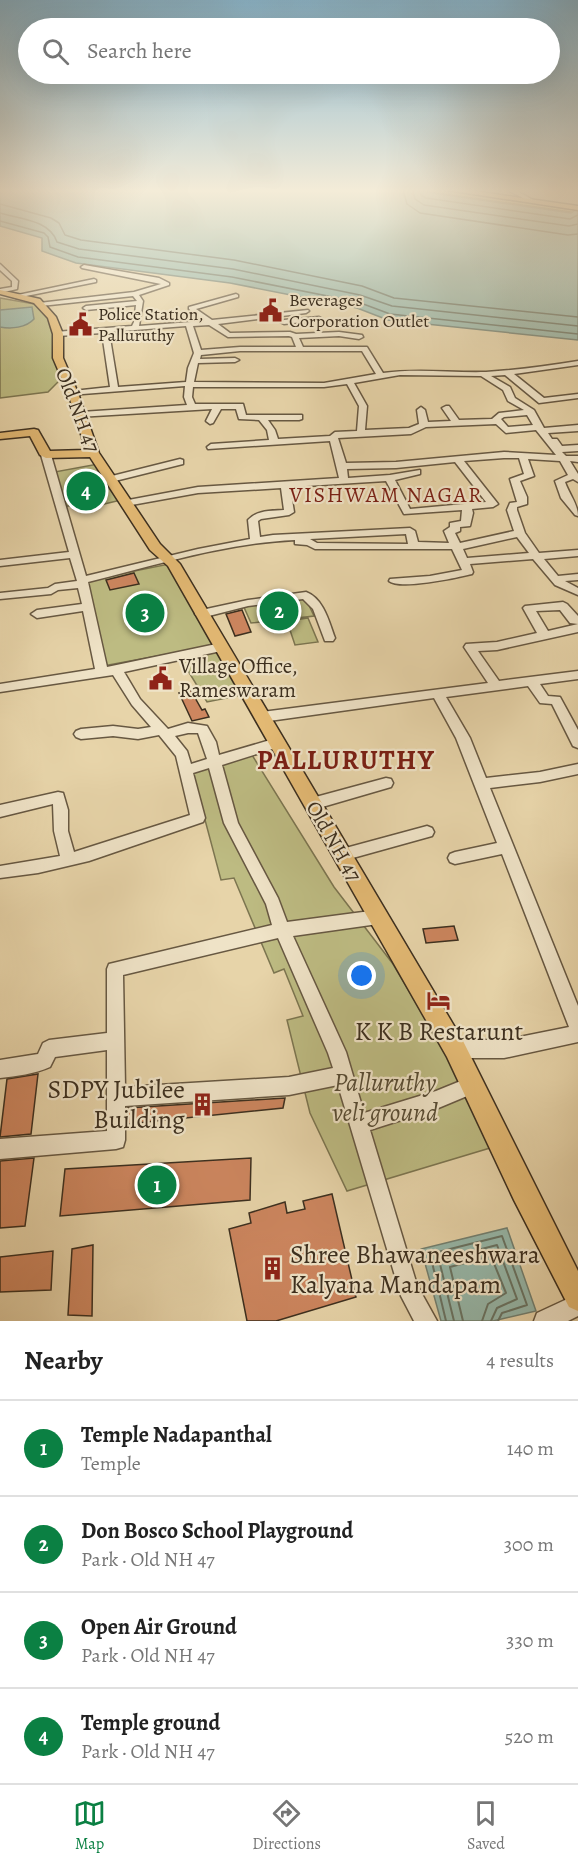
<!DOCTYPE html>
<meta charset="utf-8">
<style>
body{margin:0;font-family:Alegreya,serif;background:#f6f6f6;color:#222}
.you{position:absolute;left:362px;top:976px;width:21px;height:21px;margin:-15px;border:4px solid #fff;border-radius:50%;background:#1a73e8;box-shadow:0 0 0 9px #1a73e833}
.badge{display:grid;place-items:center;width:39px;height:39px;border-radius:50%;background:#0b8043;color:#fff;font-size:20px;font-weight:700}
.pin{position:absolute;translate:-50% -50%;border:3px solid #fff;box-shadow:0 2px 6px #0006}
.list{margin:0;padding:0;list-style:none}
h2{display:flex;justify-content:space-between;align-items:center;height:78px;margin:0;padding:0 24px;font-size:26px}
h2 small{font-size:20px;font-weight:400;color:#767676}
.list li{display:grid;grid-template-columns:39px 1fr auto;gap:18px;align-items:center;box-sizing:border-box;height:96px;padding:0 24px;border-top:2px solid #e0e0e0}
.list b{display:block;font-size:22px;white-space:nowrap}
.list p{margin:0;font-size:20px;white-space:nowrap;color:#767676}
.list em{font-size:20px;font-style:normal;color:#767676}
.icon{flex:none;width:33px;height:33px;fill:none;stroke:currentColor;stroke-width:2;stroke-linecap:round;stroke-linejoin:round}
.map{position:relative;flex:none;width:578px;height:1321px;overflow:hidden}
.search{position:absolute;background:#fff;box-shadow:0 6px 24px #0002;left:18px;right:18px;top:18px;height:66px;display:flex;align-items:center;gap:15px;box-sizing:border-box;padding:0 21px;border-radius:33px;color:#767676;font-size:22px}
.sheet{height:462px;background:#fff}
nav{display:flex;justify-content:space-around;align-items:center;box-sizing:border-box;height:84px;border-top:2px solid #e0e0e0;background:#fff;font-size:16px;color:#767676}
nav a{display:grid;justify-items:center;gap:3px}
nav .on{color:#0b8043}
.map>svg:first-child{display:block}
.green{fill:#bdbb82;stroke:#7c7550;stroke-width:1.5}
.water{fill:#97b8aa;stroke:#738172;stroke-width:1.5}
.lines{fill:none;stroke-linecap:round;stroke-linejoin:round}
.shore-far1{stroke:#6a7464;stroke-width:1.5}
.shore{stroke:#6a7464;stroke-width:2}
.building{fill:#cd865f;stroke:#3c2f1f;stroke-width:1.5}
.minor-casing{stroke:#675842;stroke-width:3}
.major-casing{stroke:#3c2f1f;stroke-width:3}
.highway-casing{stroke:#3c2f1f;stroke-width:3}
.minor{fill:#efe3c7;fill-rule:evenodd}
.major{fill:#e4ba74;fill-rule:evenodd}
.highway{fill:#e4ba74;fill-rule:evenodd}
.labels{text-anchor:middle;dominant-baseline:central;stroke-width:4.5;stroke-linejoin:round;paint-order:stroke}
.far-poi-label{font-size:18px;fill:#3c2f1f;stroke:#efe3c7;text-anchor:start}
.street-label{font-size:21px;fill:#3c2f1f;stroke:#efe3c7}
.poi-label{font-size:21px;fill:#3c2f1f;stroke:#efe3c7;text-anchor:start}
.neighbourhood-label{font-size:22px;letter-spacing:1.5px;fill:#7a1f14;stroke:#efe3c7}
.near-poi-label{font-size:26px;fill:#3c2f1f;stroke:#efe3c7}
.near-park-label{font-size:26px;font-style:italic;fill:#564b33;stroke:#efe3c7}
.district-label{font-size:27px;font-weight:bold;letter-spacing:1.5px;fill:#7a1f14;stroke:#efe3c7}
</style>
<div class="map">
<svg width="578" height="1321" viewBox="0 0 578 1321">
<rect width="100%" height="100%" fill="#e7d4a9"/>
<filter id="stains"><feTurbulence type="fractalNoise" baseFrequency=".00333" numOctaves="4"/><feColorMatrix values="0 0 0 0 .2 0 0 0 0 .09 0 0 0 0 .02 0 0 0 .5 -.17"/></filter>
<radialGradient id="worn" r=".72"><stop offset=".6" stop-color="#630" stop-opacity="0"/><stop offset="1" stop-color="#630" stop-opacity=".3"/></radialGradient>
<!-- green -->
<path class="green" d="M408,189h28l142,20v4z
M0,298l40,7 11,15 11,49 -2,11 -12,12 -48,6z
M98,464l23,36 -25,6h-34l-13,-33z
M169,564l48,81 -114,21 -18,-85z
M305,597l9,19 -63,7 -8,-18z
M308,618l10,24 -23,3 -8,-24z
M220,648l27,46 -40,8 -28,-46z
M252,755l82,132 59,77 107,181 -153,46 -37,-78 -23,-93 16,-4 -19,-47 -10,4 -40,-95 -13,2 -29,-109z"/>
<!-- water -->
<path class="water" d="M0,189h406l165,24 7,-5v132l-190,-20 -31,-12 -127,-25 -154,-20 -34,-12v-13l-42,-12z
M32,307l2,12c-8,9 -23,10 -34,8v-17z
M507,1228l29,83 -43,10h-52l-20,-72z"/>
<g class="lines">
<!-- shore-far1 -->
<path class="shore-far1" d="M403,189l4,15 13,9 148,22 10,-1
M412,189l3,10 9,6 145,21 9,-2
M420,189l1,6 5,3 144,21 8,-4
M0,204l51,14 8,5 6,12 16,5 153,20 128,26 32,12 184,19
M0,213c20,6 50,7 57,29l22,7 154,20 127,26 32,11 186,20
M0,221l44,12 4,4 2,10 28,10 154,20 126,25 32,12 188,20"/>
<!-- shore -->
<path class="shore" d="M446,1321l-16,-67 72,-18 25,69 -25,8 -4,8
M454,1321l-15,-61 58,-15 20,54 -20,9 -6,13
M463,1321l-13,-54 41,-11 15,37 -18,11 -6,17"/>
</g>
<!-- building -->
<path class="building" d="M134,573l5,11 -29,6 -4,-10z
M242,610l9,22 -16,4 -9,-22z
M190,689l12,21 3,-1 4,8 -17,4 -13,-28z
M454,926l4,14 -32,3 -3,-14z
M38,1074l-7,60 -31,3 7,-58z
M285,1098l-2,10 -156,16v-16z
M34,1158l-9,68 -25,2v-67z
M251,1158l-1,42 -190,16 5,-47z
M332,1194l24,103 -80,24h-29l-18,-92 22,-6 -2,-10 36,-11 2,11 18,-4 -2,-8z
M93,1245l-1,71 -24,-1 4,-66z
M53,1251l-2,39 -51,2v-35z"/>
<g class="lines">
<defs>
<path id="minor" d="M506,189h7l22,12 -5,1z
M0,264l18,17 -1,8 -17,4v-4l12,-2v-6l-12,-11z
M84,265l75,13 10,5v2l-30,10 4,6 -4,25 65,-5 -15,-12v-2l47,-13 2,1v2l-42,12 16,11 96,-10 1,1 -3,2 -88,11 12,9 60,-1 6,2 43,-2 23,3 1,2 -4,2 -20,-3 -40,2 4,9h64l16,26c34,-5 68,0 103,-1 31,-2 61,-6 92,-11v4l-64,9 30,24 34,-4v4l-39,5 -34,-28 -14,1 19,11 5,11 19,12 10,18 34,-3v6l-30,2 4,6h5l5,7 16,-1v6l-16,1 4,4h12v6l-8,-1 8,13v8l-5,-3 -8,3c4,12 13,22 13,34l-3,-1 -14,-17 -6,-17 13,-6 -8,-14 -32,-2 6,17 -14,5 7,16v7l-10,3v3l8,23 14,20 39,-3v6l-34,3 14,17 20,-2v6l-13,1 13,7v7l-23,-10 -22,-26 -63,5 3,8 -1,2c-16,4 -72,16 -83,7l1,-2 40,-3 32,-6 -10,-21h-137l-8,-4 -12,-1v-4c-69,3 -139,25 -207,42l19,85 114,-24 6,4 -6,4 -97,21 16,27 28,30 20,-6 19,3 9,16 3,13 58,-17 5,2 2,3 -2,3 -60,19 16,58 40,75 9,24 91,-12 6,2 2,5 -2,5 -6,2 -85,12 53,116 18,61 72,-22 37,-15 6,3 3,6 -3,6 -43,18 -66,21 47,155 20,36h-23l-13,-25 -63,-211 -49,10 -164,11v34l-2,7 -7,2 -116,10v-20l107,-8v-81l-52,7 -5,10c-16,7 -33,9 -50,11v-18l38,-6 5,-11 6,-3 58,-7v-64l2,-5 163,-39 -6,-21 -42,-81 -15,-55 -16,5 12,45 -2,4 -114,39 -51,12 -38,5v-12l60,-10 -6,-25 -1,-27 -53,13v-12l58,-13 5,1 5,17v21l6,21 116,-37 -14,-59 -17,-21 -21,4 -25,-3 -32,3 -5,-2 -2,-3 2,-3 5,-2 32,-3 25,3 13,-2 -19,-22 -19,-30 -113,17v-8l95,-15 -12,-58 -46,7 -6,-4 6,-4 45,-6 -4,-16 -20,2 -7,4 -51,5v-6l48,-5 7,-4 22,-3 -7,-23 -70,8v-6l69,-8 -28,-97 5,-3 5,3 35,121 112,-27 52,-10 -2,-19c9,-10 23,-9 36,-10l-3,-22 -83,5 -72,13 -5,-3 2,-2 75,-14 141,-9 -9,-37 -122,8 -1,-2 4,-3 58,-4 -2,-10 -8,-10 -20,-1 -3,-10h-15l-8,14 -3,1 -4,-3 6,-12 -134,8v-4l3,-1 106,-7 -3,-8 1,-11 -115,9 -1,-2 4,-2 37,-4 -8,-54 -44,3 -4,-2 1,-2 77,-6 2,-4 2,-17 -50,5 -3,-2 3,-2 51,-5 -4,-5 -92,10 -2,-1v-2l95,-11 27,-8 -79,-16 -1,-1zM209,325l19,12 61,-1 3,1 4,10h-56l-39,3 -8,-24zM186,326l8,27 -6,15 -2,14 -68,5 -9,-55zM240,351h122l14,23 -52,9 -130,-1 4,-19 37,-1 4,-2 -4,-2 -35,1 1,-4zM400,375l81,1 22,14 5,11 16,9 -25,3 -7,6 -33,1 -10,-14h-3l-4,2 9,13 -23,1 -3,-12 -4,-3 -4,3 2,14 -10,4 -44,2 2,-24 -13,-23zM347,384l12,22 -2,25 -22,1 -5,4 -52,3 -3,-9 -7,-10h31l3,-1v-4h-56l-3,-11h-48l-3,-7 1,-10h131zM527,415l6,10 -25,2 -7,-8 3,-2zM496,424l10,9 30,-3 20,25 -52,-3 -108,10 -50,1 -8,-25 73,-4 15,-7zM504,458h15l5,16 -14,5 7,23 -7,1 -3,7 7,21 -54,12 -5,-10 5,-2v-4l10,-1 3,-13 -1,-4 21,-2 5,-3 -34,-43zM455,462l31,40 -76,7 -15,-29 25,-6v-4l-30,5 -42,3 -1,-9 49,-1zM386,481l18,33 58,-4 -1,11 -11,2v4l-6,4 5,12 -31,-1 -3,-11 -5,-3 -137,7 -13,2 -2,-16 3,-2 28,-4 5,-3 -4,-25zM406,534l2,10 -91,-1 -7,-4zM517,537l12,16 -62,5 -4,-9zM188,733h10l9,26 -16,5 -4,-13 -12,-15zM278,938l50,115 5,15 -44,9 -164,10 -2,-112z
M94,279l2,1v2l-80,16 -3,-2z
M319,317l4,2 -2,1 -37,4 -4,-2 4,-2z
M180,459l3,1v4l-72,18 -5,-3 2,-2z
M306,592c18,7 23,30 29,46l-2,3h-8l-12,-32 -10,-10 -55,7 -47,12 -6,-4 2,-3 51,-11z
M563,602l4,2 11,12v8l-8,-1 -10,-13 -24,1 12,20 30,-7v8l-81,18 -19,1 21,30 79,-10v8l-38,5 8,12 12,1 18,33v18l-5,-2 -21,-42 -12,-1 -12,-17 -82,11 24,41 16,40 54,-6 38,-8v10l-38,8 -50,6 88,218v36l-74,16h-49l-6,-3 -3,-6 3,-6 6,-3h49l65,-13 -67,-173 -47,10 -5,-2 -2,-4 2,-4 5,-2 42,-9 -41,-105 -22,-40 -172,24 -5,-2 -1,-3 1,-3 5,-2 226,-29 -24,-36 2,-3 31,-2 40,-9 -14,-25 2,-2z
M386,778l5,1 2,4 -2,4 -79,23 -5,-2 -2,-4 2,-4 5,-2z
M427,826l5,2 2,4 -2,4 -90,25 -5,-2 -2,-4 2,-4 5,-2z
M578,1294v22l-10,5h-34l3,-8z"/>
<path id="major" d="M0,290l40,9 16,18 7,17v24l15,35 21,60 61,91 20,20 283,477 115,230v40l-9,-4 -55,-107 -67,-143 -279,-491 -18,-16 -60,-93 -44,1 -6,-3 -10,-19 -30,3v-6l34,-4 4,1 12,21 36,-1 -18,-57 -15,-35v-24l-5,-16 -14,-15 -34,-9z"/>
<path id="highway" d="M440,189h20l118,17v4z"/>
</defs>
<!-- minor casing -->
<use href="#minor" class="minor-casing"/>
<!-- major casing -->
<use href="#major" class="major-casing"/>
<!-- highway casing -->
<use href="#highway" class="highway-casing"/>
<!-- minor -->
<use href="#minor" class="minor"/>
<!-- major -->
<use href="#major" class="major"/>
<!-- highway -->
<use href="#highway" class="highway"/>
</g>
<!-- sky -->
<linearGradient id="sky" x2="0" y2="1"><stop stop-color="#87b6cf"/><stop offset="0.51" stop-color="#f4ecd8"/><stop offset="1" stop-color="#f4ecd8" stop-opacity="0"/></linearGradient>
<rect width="578" height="374" fill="url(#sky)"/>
<!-- icons -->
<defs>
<symbol id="civic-bare" viewBox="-9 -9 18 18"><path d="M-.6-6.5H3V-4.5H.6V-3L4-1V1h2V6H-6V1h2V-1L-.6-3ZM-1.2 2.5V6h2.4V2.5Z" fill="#8f2418" stroke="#efe3c7" stroke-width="2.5" paint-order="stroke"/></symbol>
<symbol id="hotel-bare" viewBox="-9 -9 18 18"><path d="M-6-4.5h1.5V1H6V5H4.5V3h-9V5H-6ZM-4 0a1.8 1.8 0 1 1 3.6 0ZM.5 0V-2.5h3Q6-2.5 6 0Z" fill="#8f2418" stroke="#efe3c7" stroke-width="2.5" paint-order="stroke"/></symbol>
<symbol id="building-bare" viewBox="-9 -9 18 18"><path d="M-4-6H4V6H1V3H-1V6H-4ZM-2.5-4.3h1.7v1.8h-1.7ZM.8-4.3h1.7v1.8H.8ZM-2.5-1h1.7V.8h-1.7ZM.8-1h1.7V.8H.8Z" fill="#8f2418" stroke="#efe3c7" stroke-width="2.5" paint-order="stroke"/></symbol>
</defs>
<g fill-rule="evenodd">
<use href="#civic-bare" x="254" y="294" width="33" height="33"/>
<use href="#civic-bare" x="64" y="308" width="33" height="33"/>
<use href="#civic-bare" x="144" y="662" width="33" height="33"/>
<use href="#hotel-bare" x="422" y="984" width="33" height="33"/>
<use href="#building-bare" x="186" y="1088" width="33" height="33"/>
<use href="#building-bare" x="256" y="1252" width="33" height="33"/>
</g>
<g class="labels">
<!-- far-poi labels -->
<g class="far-poi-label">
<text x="289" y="300">Beverages<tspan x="289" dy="21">Corporation Outlet</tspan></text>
<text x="98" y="314">Police Station,<tspan x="98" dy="21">Palluruthy</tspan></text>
</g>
<!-- street labels -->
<g class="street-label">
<text transform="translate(78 410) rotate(69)">Old NH 47</text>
<text transform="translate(334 841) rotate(60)">Old NH 47</text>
</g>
<!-- poi labels -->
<g class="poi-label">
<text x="179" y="666">Village Office,<tspan x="179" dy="24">Rameswaram</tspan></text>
</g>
<!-- neighbourhood labels -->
<g class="neighbourhood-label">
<text x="386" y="495">VISHWAM NAGAR</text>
</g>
<!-- near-poi labels -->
<g class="near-poi-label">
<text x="439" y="1031">K K B Restarunt</text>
<text x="185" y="1089" text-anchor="end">SDPY Jubilee<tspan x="185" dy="30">Building</tspan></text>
<text x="290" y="1254" text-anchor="start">Shree Bhawaneeshwara<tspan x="290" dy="30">Kalyana Mandapam</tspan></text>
</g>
<!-- near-park labels -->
<g class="near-park-label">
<text x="385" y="1082">Palluruthy<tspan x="385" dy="30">veli ground</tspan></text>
</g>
<!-- district labels -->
<g class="district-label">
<text x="346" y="760">PALLURUTHY</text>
</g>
</g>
<rect width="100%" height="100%" filter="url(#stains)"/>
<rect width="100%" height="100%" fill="url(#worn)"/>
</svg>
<div class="you"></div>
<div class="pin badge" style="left:157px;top:1185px">1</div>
<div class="pin badge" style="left:279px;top:611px">2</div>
<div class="pin badge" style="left:145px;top:613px">3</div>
<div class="pin badge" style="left:86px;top:491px">4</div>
<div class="search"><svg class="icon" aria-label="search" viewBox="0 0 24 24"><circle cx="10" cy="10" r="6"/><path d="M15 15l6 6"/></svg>Search here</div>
</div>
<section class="sheet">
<h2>Nearby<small>4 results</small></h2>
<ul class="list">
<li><span class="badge">1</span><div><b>Temple Nadapanthal</b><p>Temple</p></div><em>140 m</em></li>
<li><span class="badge">2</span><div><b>Don Bosco School Playground</b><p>Park · Old NH 47</p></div><em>300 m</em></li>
<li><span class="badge">3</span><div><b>Open Air Ground</b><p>Park · Old NH 47</p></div><em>330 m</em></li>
<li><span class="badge">4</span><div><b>Temple ground</b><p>Park · Old NH 47</p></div><em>520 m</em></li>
</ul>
</section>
<nav>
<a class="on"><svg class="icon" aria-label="map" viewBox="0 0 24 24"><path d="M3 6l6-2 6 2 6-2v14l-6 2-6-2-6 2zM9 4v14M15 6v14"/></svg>Map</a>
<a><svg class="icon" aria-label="directions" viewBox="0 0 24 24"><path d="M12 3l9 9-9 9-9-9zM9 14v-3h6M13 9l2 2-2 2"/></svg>Directions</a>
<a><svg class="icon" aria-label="saved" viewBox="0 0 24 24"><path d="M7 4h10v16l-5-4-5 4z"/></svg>Saved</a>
</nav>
